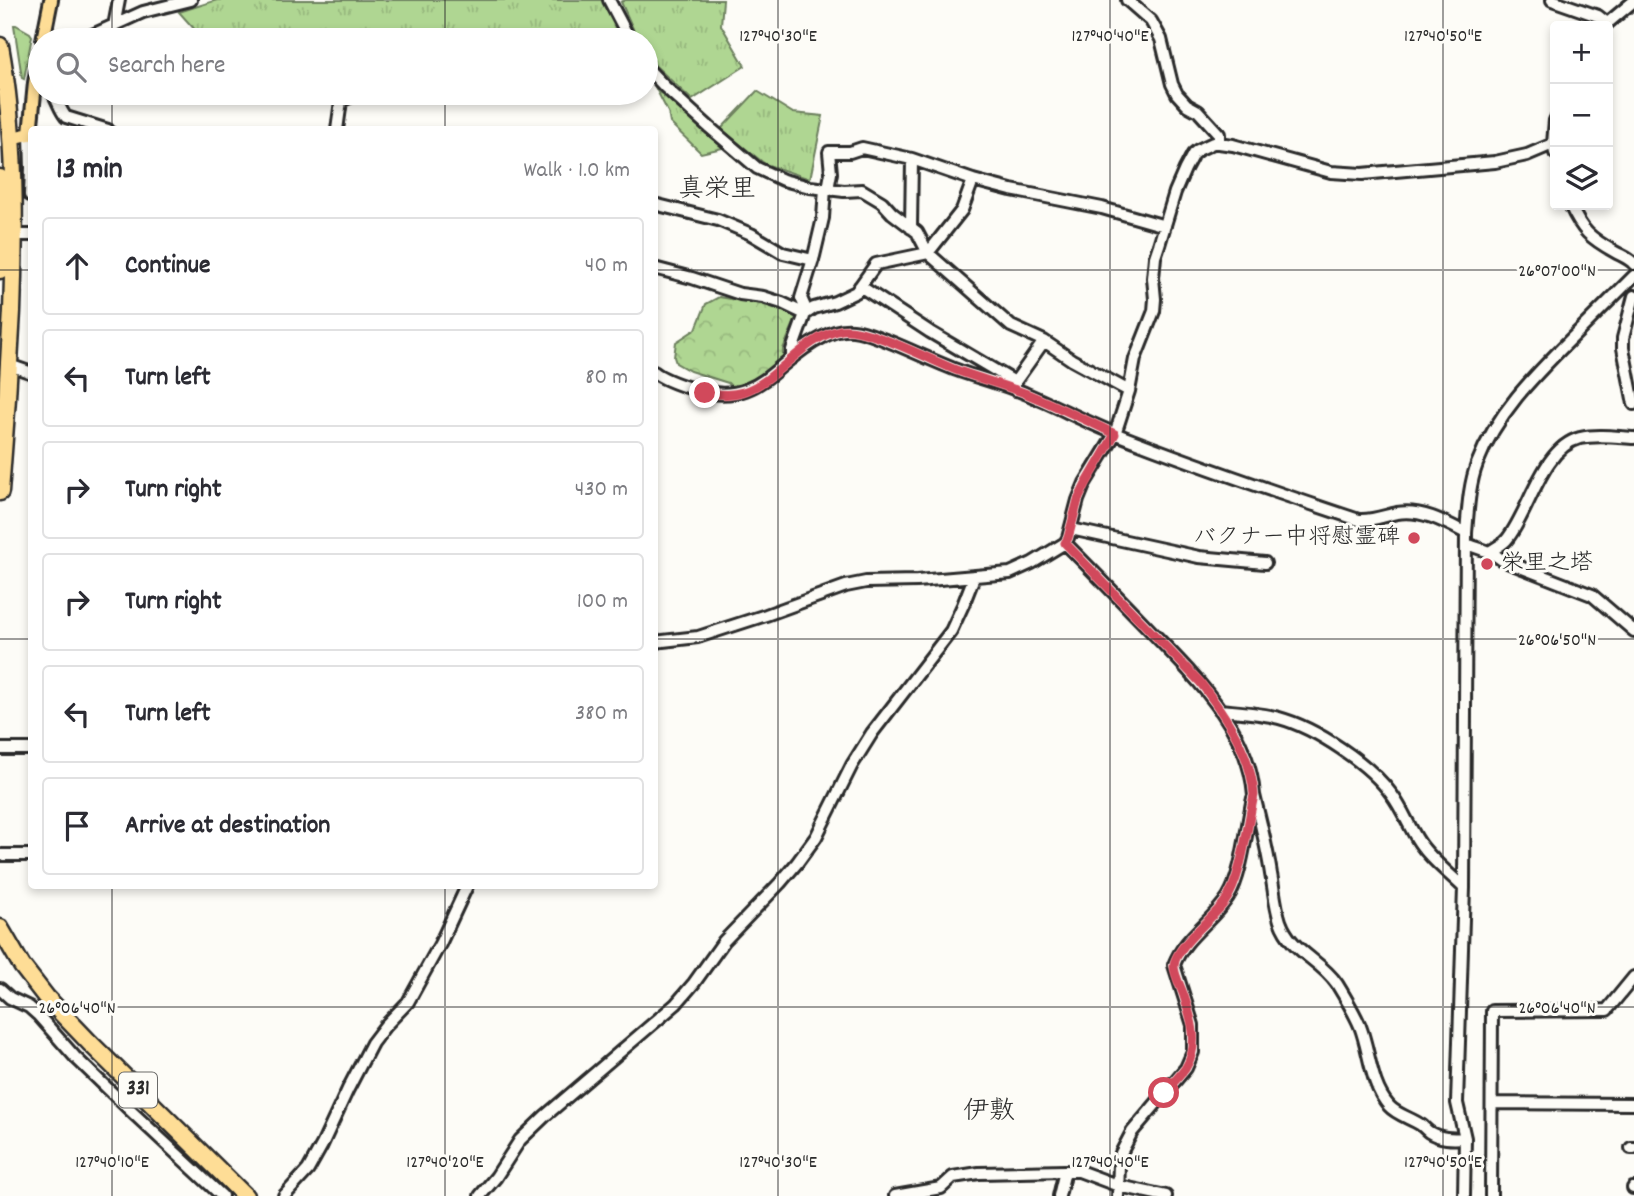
<!DOCTYPE html>
<meta charset="utf-8">
<style>
body{margin:0;font-family:Dekko,"Klee One",sans-serif;background:#f7f7f7;color:#2b2b33}
.controls{position:absolute;right:21px;top:21px;display:grid;overflow:hidden;border-radius:7px;box-shadow:0 4px 10px #0003}
.controls button{width:63px;height:63px;display:grid;place-items:center;padding:0;border:0;border-bottom:2px solid #e1e1e2;background:#fff;color:#2b2b33;font:35px sans-serif}
.stop{position:absolute;width:21px;height:21px;margin:-16px;border:5px solid #d1495b;border-radius:50%;background:#fff}
.stop.end{background:#d1495b;border-color:#fff;box-shadow:0 2px 7px #0008}
.list{margin:0;padding:0;list-style:none}
h2{display:flex;justify-content:space-between;align-items:center;height:91px;margin:0;padding:0 28px;font-size:30px}
h2 small{font-size:23px;font-weight:400;color:#7c7c81}
.list li{display:grid;grid-template-columns:46px 1fr auto;gap:21px;align-items:center;box-sizing:border-box;height:98px;margin:0 14px 14px;padding:0 14px;border:2px solid #e1e1e2;border-radius:7px}
.list b{display:block;font-size:26px;white-space:nowrap}
.list em{font-size:23px;font-style:normal;color:#7c7c81}
.icon{flex:none;width:38px;height:38px;fill:none;stroke:currentColor;stroke-width:2;stroke-linecap:round;stroke-linejoin:round}
.map{position:relative;flex:none;width:1634px;height:1196px;overflow:hidden}
.search{position:absolute;background:#fff;box-shadow:0 4px 10px #0003;left:28px;top:28px;width:630px;height:77px;display:flex;align-items:center;gap:18px;box-sizing:border-box;padding:0 24px;border-radius:38px;color:#7c7c81;font-size:26px}
.panel{position:absolute;background:#fff;box-shadow:0 4px 10px #0003;left:28px;top:126px;width:630px;height:763px;border-radius:7px}
.map>svg:first-child{display:block}
.grass{fill:url(#grass-tufts);stroke:#6d805e;stroke-width:2}
.forest{fill:url(#forest-crowns);stroke:#6d805e;stroke-width:2}
.lines{fill:none;stroke-linecap:round;stroke-linejoin:round}
.minor-casing{stroke:#2b2b2b;stroke-width:16}
.major-casing{stroke:#2b2b2b;stroke-width:18}
.highway-casing{stroke:#2b2b2b;stroke-width:21}
.minor{stroke:#fdfcf7;stroke-width:10}
.major{stroke:#fedd96;stroke-width:12}
.highway{stroke:#fedd96;stroke-width:16}
.route{stroke:#d1495b;stroke-width:9}
.ticks{fill:none;stroke:#2b2b2b;stroke-width:2;stroke-opacity:0.45}
.poi-dot{fill:#d1495b;stroke:#fdfcf7;stroke-width:2.5}
.labels{text-anchor:middle;dominant-baseline:central;stroke-width:6;stroke-linejoin:round;paint-order:stroke}
.shield{fill:#fdfcf7;stroke:#6a6a68;stroke-width:2}
.shield-label{font-size:21px;font-weight:bold;fill:#2b2b2b}
.poi-label{font-size:23px;fill:#2b2b2b;stroke:#fdfcf7;text-anchor:end}
.quarter-label{font-size:26px;fill:#2b2b2b;stroke:#fdfcf7}
.ticks-label{font-size:18px;text-anchor:middle;fill:#2b2b2b;stroke:#fdfcf7;stroke-width:6;stroke-linejoin:round;paint-order:stroke}
</style>
<div class="map">
<svg width="1634" height="1196" viewBox="0 0 1634 1196">
<defs>
<pattern id="grass-tufts" width="24" height="20" patternUnits="userSpaceOnUse" patternTransform="scale(1.75)"><rect width="24" height="20" fill="#afd692"/><path d="M3 7l-1-3M5 7V3M7 7l1-3M15 17l-1-3M17 17v-4M19 17l1-3" fill="none" stroke="#97b87e"/></pattern>
<pattern id="forest-crowns" width="20" height="18" patternUnits="userSpaceOnUse" patternTransform="scale(1.75)"><rect width="20" height="18" fill="#afd692"/><path d="M2 6a3 3 0 1 1 6 0M12 15a3 3 0 1 1 6 0" fill="none" stroke="#97b87e"/></pattern>
</defs>
<rect width="100%" height="100%" fill="#fdfcf7"/>
<filter id="ink" filterUnits="userSpaceOnUse"><feTurbulence type="fractalNoise" baseFrequency=".0143" numOctaves="2"/><feDisplacementMap in="SourceGraphic" scale="14" xChannelSelector="R" yChannelSelector="G"/><feConvolveMatrix kernelMatrix="1 2 1 2 8 2 1 2 1" color-interpolation-filters="sRGB"/></filter>
<g filter="url(#ink)">
<!-- grass -->
<path class="grass" d="M217,0h389l20,40h-422l-25,-28z
M625,0h98l-2,25 24,41 -53,34 -46,-43v-17h-8l-17,-38z
M14,25h2l14,8 2,3 -8,43 -2,-1z
M654,85l23,18 50,44 -26,6 -31,-30 -2,-11z
M757,91l36,22 30,3 -13,63 -45,-15 -44,-35z"/>
<!-- forest -->
<path class="forest" d="M719,297l18,3h26l16,5 18,11 -14,33v8l-5,7 -38,24 -8,-1 -4,-4 -38,-12 -14,-8 -2,-6 2,-15 20,-13 10,-25z"/>
<g class="lines">
<defs>
<path id="minor" d="M609,0l21,40
M1127,0l24,21 10,18 11,45 5,10 10,11 11,6 21,23v9
M1552,0l46,16 9,7
M114,26l5,-26
M1604,26l30,-25
M43,39l34,-1 13,-2 53,-24 48,-12
M646,67l19,20 44,40 48,41 26,12 27,7 34,4 18,-1 20,12 10,11 25,19 11,21 83,73 33,15 28,19 57,31
M53,93c5,8 7,17 13,24l42,13
M1555,120l-2,24 2,9
M337,130l4,-29 17,-8
M828,189l3,-16 -2,-21h21l12,-4 50,11 61,21 38,10 91,18 63,18
M30,195l1,-27 -1,-34
M654,204l64,16 33,14 32,19 30,7
M1570,205c12,26 20,33 45,47 7,4 14,6 19,12
M911,228l1,-69
M10,235h22
M654,268l38,10 48,16 23,3 19,6 23,11
M860,286l70,46 85,50v8
M1634,296l-11,42v10l11,56
M805,314l9,-6 21,-6 21,-10 20,-28 52,-11 34,-43 11,-30
M792,358v-8l13,-36v-7l-4,-9 13,-42 9,-38 2,-30
M9,365l23,8
M654,372c10,8 26,13 39,17 68,20 79,-27 130,-52 9,-5 20,-8 30,-7 12,1 24,7 35,11 25,10 49,22 74,31 21,7 44,13 65,22 31,13 61,29 92,41 79,31 159,58 240,85 13,1 25,-4 38,-7 25,-4 48,9 69,20
M1015,382l29,-41
M1071,529l128,28 66,6
M1065,543c28,28 55,56 82,84 45,47 102,100 107,168 6,26 13,52 17,79 3,16 4,32 9,47 11,31 40,38 57,63 8,13 17,28 23,42 10,26 10,58 29,80 8,9 22,12 32,19 3,2 5,5 8,7 11,7 23,7 36,6
M1467,544c14,6 23,6 35,16l90,35 42,36
M1491,551c6,-4 13,-7 17,-13 22,-28 34,-90 72,-100 17,-4 37,-1 54,0
M654,642l44,-5 68,-22 80,-29 20,-4 51,-1 93,-8 22,-10 33,-20 3,-5 10,-38 7,-17 30,-49 14,-43 6,-32 19,-48 1,-12 -2,-21 2,-21 4,-12 16,-53 10,-23 8,-15 5,-4 15,-7h6l14,2 98,27 31,2 133,-12 32,-7 26,-11
M1220,710c20,2 40,3 59,8 37,10 91,46 113,77 11,15 17,32 27,47 12,18 30,31 45,46
M0,749h32
M0,855h32
M0,989l10,9 19,9 9,8 37,42 58,56 89,83
M1492,1103l142,1
M1631,1148h3
M1633,1188h1
M284,1196l24,-26 14,-25 26,-56 24,-46 13,-17 23,-24 32,-58 27,-58
M480,1196l16,-19 24,-37 25,-24 131,-112 18,-21 30,-42 56,-58 17,-20 19,-26 36,-72 20,-32 79,-102 12,-26 11,-28
M895,1196l46,-8 12,-11 26,-4 86,-2h14l40,15 47,10
M1059,1196l6,-25
M1118,1196l1,-33 2,-10 11,-21 54,-64 7,-16v-27l-19,-60c10,-28 38,-43 54,-68 14,-21 19,-73 25,-99
M1464,1196l1,-58 -8,-35 7,-215 2,-355c2,-23 3,-48 11,-69 19,-50 56,-87 93,-124 21,-21 43,-43 64,-64
M1491,1196l1,-185 115,-1 27,-33"/>
<path id="major" d="M43,40l8,-40
M11,138l19,-4 5,-51 5,-31"/>
<path id="highway" d="M0,46c16,88 15,177 12,265 -3,61 -7,121 -12,181
M0,178l2,56 -2,36
M0,928l22,38 24,31 44,46 155,153"/>
</defs>
<!-- minor casing -->
<use href="#minor" class="minor-casing"/>
<!-- major casing -->
<use href="#major" class="major-casing"/>
<!-- highway casing -->
<use href="#highway" class="highway-casing"/>
<!-- minor -->
<use href="#minor" class="minor"/>
<!-- major -->
<use href="#major" class="major"/>
<!-- highway -->
<use href="#highway" class="highway"/>
</g>
</g>
<g class="lines" filter="url(#ink)">
<!-- route -->
<path class="route" d="M705,393c13,1 25,3 38,-1 37,-12 58,-54 98,-62 24,-4 90,30 115,40 24,9 48,15 71,24 30,12 59,26 88,40l-29,50 -8,16 -10,38 -3,5 135,139c25,33 51,71 54,113 -7,31 -12,84 -30,108 -11,15 -50,45 -50,63 0,9 7,21 10,30 8,24 16,50 1,73 -6,8 -14,16 -21,24"/>
</g>
<!-- ticks -->
<path class="ticks" d="M112,0v40M445,0v40M778,0v1196M1110,0v1196M1443,0v1196M112,93v37M445,93v37M0,270h32M654,270h980M0,639h32M654,639h980M112,886v310M445,886v310M0,1007h1634"/>
<!-- markers -->
<g class="poi-dot">
<circle cx="1414" cy="538" r="7"/>
<circle cx="1487" cy="564" r="7"/>
</g>
<g class="labels">
<!-- shield labels -->
<rect class="shield" x="119" y="1072.5" width="38" height="35" rx="5"/>
<g class="shield-label">
<text x="138" y="1090">331</text>
</g>
<!-- poi labels -->
<g class="poi-label">
<text x="1400" y="538">バクナー中将慰霊碑</text>
<text x="1501" y="564" text-anchor="start">栄里之塔</text>
</g>
<!-- quarter labels -->
<g class="quarter-label">
<text x="717" y="190">真栄里</text>
<text x="989" y="1112">伊敷</text>
</g>
</g>
<g class="ticks-label">
<text x="778" y="41">127°40'30"E</text>
<text x="1110" y="41">127°40'40"E</text>
<text x="1443" y="41">127°40'50"E</text>
<text x="1557" y="276">26°07'00"N</text>
<text x="1557" y="645">26°06'50"N</text>
<text x="77" y="1013">26°06'40"N</text>
<text x="1557" y="1013">26°06'40"N</text>
<text x="112" y="1167">127°40'10"E</text>
<text x="445" y="1167">127°40'20"E</text>
<text x="778" y="1167">127°40'30"E</text>
<text x="1110" y="1167">127°40'40"E</text>
<text x="1443" y="1167">127°40'50"E</text>
</g>
</svg>
<div class="controls">
<button>+</button>
<button>−</button>
<button><svg class="icon" aria-label="layers" viewBox="0 0 24 24"><path d="M12 4l9 5-9 5-9-5zM3 14l9 5 9-5"/></svg></button>
</div>
<div class="stop" style="left:1164px;top:1093px"></div>
<div class="stop end" style="left:705px;top:393px"></div>
<div class="search"><svg class="icon" aria-label="search" viewBox="0 0 24 24"><circle cx="10" cy="10" r="6"/><path d="M15 15l6 6"/></svg>Search here</div>
<section class="panel">
<h2>13 min<small>Walk · 1.0 km</small></h2>
<ul class="list">
<li><svg class="icon" aria-label="ahead" viewBox="0 0 24 24"><path d="M12 20V5M6 11l6-6 6 6"/></svg><div><b>Continue</b></div><em>40 m</em></li>
<li><svg class="icon" aria-label="left" viewBox="0 0 24 24"><path d="M17 20v-9H6M10 6l-5 5 5 5"/></svg><div><b>Turn left</b></div><em>80 m</em></li>
<li><svg class="icon" aria-label="right" viewBox="0 0 24 24"><path d="M7 20v-9h11M14 6l5 5-5 5"/></svg><div><b>Turn right</b></div><em>430 m</em></li>
<li><svg class="icon" aria-label="right" viewBox="0 0 24 24"><path d="M7 20v-9h11M14 6l5 5-5 5"/></svg><div><b>Turn right</b></div><em>100 m</em></li>
<li><svg class="icon" aria-label="left" viewBox="0 0 24 24"><path d="M17 20v-9H6M10 6l-5 5 5 5"/></svg><div><b>Turn left</b></div><em>380 m</em></li>
<li><svg class="icon" aria-label="arrive" viewBox="0 0 24 24"><path d="M6 21V4h12l-3 4 3 4H6"/></svg><div><b>Arrive at destination</b></div></li>
</ul>
</section>
</div>
